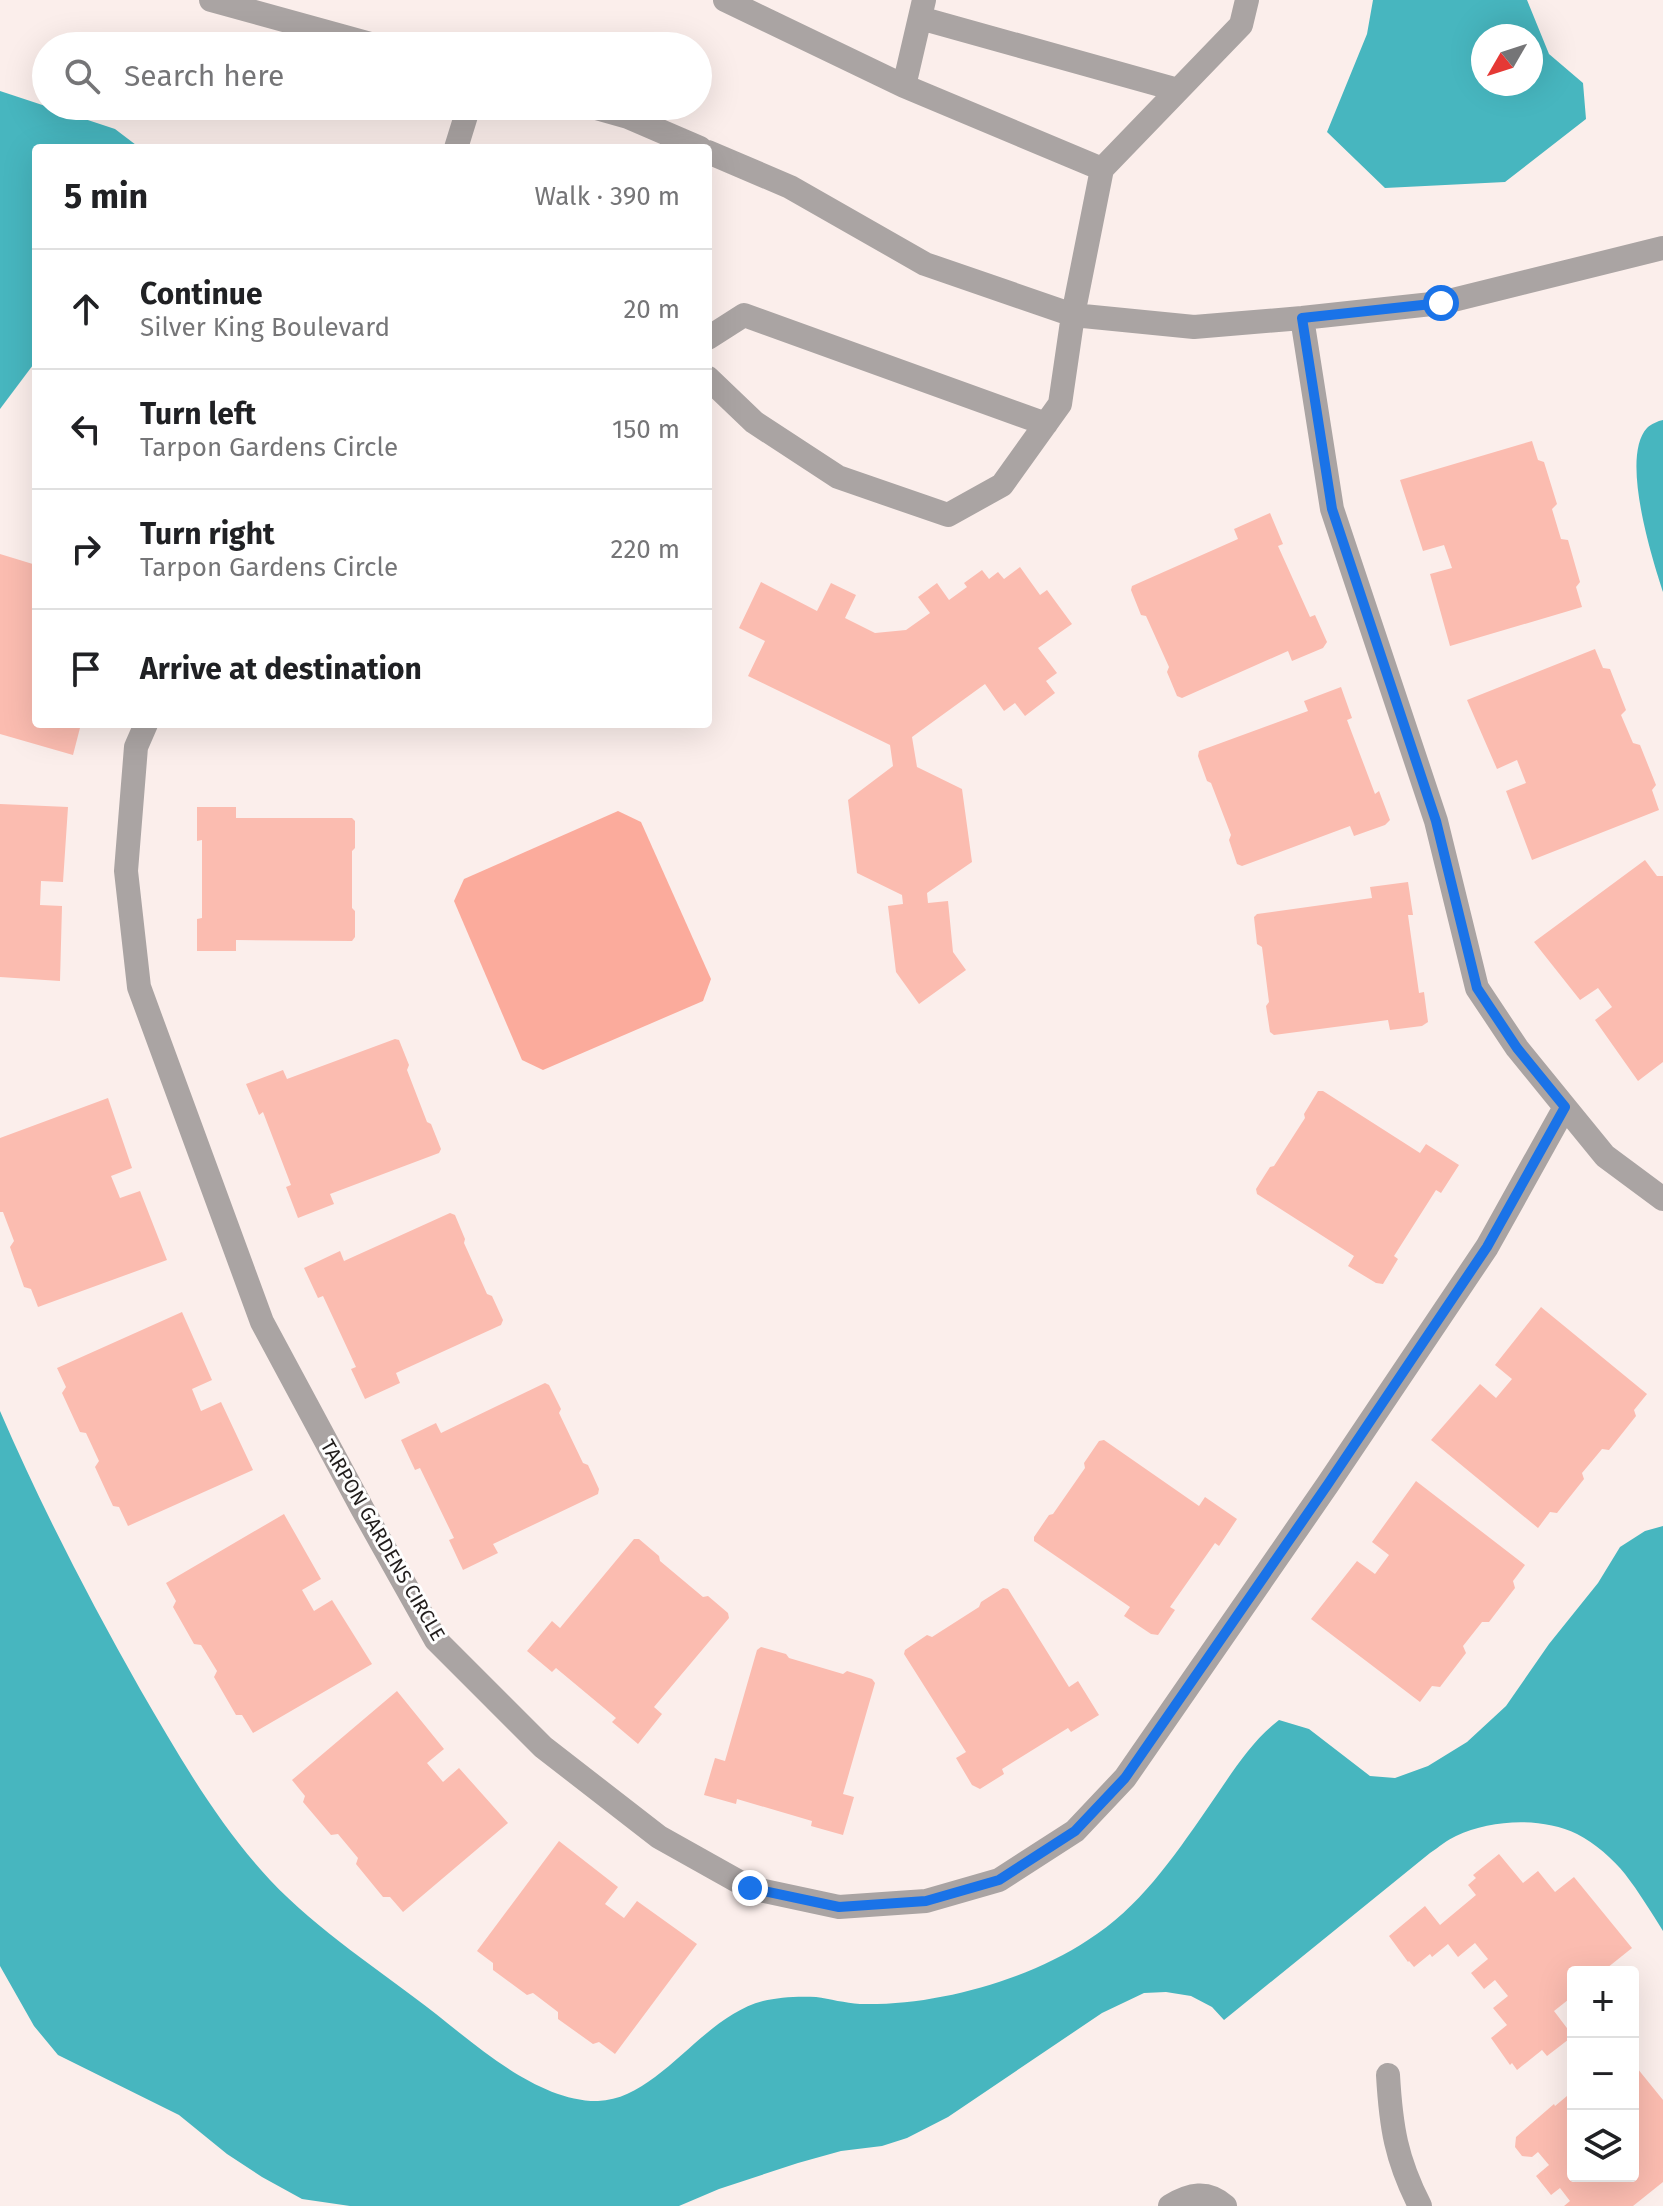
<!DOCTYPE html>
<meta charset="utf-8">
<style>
body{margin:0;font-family:"Fira Sans",sans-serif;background:#f2f2f2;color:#202124}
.controls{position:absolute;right:24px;bottom:24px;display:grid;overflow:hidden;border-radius:8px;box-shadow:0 8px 32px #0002}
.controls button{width:72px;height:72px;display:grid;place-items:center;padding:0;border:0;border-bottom:2px solid #e0e0e0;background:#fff;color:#202124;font:40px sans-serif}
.compass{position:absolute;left:1471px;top:24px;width:72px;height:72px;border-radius:50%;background:#fff;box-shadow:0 8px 32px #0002;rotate:231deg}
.stop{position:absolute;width:24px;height:24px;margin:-18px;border:6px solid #1a73e8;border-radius:50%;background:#fff}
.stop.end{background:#1a73e8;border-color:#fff;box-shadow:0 2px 8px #0008}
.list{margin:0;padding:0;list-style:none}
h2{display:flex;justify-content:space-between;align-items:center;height:104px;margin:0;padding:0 32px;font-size:34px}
h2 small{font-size:26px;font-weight:400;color:#757577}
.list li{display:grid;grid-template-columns:52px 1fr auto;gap:24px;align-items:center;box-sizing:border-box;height:120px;padding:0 32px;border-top:2px solid #e0e0e0}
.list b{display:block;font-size:30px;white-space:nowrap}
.list p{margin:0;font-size:26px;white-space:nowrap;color:#757577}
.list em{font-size:26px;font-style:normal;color:#757577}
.icon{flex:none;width:44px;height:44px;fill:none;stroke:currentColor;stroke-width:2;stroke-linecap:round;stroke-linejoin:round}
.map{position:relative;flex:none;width:1663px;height:2206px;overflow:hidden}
.search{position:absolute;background:#fff;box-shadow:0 8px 32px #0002;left:32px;top:32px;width:680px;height:88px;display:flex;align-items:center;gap:20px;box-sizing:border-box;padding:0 28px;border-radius:44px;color:#757577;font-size:30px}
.panel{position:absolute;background:#fff;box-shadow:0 8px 32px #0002;left:32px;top:144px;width:680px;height:584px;border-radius:8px}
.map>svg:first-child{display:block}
.green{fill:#fbab9c}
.water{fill:#47b6bf;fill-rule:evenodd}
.building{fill:#fbbcb0}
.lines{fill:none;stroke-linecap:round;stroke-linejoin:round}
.minor{stroke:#aaa4a3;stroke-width:24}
.route{stroke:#1a73e8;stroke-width:10}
.labels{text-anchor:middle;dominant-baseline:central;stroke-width:6;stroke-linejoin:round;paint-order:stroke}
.street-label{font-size:20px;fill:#211d1c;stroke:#fefefe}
</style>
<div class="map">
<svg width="1663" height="2206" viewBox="0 0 1663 2206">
<rect width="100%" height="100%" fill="#fbeeeb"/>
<!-- green -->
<path class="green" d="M618,811l23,11 70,157 -8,22 -160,69 -21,-10 -68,-159 10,-22z"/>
<!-- water -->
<path class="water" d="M1373,0h154l22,54 34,29 3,36 -81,63 -120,6 -58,-56 40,-98zM1531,36v48h-48v-48z
M0,91l115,38 25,19h-104v213l-36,48z
M1663,420v172c-11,-34 -43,-135 -16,-164 4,-4 11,-7 16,-8z
M0,1411c41,95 89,188 140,278 39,67 77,134 130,191 48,51 110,90 166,134 43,34 104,88 162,87 61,-2 103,-84 165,-100 15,-4 37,-5 53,-4 14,2 29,6 44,7 74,2 166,-23 228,-64 51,-32 85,-82 119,-131 22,-31 41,-65 72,-89l30,9 61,47 25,2 33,-12 39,-24 39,-36 43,-62 49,-61 22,-36 25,-16 18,-5v405c-12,-19 -24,-39 -38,-57 -12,-15 -30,-31 -48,-40 -35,-17 -85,-15 -121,2 -9,4 -17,11 -26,17l-206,167 -12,-13 -21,-11 -25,-4 -22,1 -42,20 -154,104 -41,21 -25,8 -41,5 -43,12 -79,26 -40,17h-329l-48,-7 -40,-22 -35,-23 -48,-39 -121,-60 -24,-29 -34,-60z"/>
<!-- building -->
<path class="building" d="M1532,441l6,19 6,2 13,42 -5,5 9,30 7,1 12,42 -4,5 6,20 -132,39 -20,-72 22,-6 -8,-23 -21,6 -23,-71z
M1270,513l13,31 -5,2 32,71 5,-2 12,27 -4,6 -31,13 -4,-10 -106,47 -5,-2 -10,-24 2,-5 -23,-51 -5,-1 -10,-25 1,-4 106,-47 -4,-10z
M0,554l36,11v159h45l-8,31 -73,-21z
M1020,567l20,28 7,-5 25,34 -34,24 19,25 -11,8 9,12 -30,23 -10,-13 -11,8 -19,-27 -73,53 5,30 45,22 10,73 -45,31 1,10 20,-2 5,51 13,18 -47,34 -23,-32 -8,-66 15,-2 -1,-9 -45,-22 -9,-73 45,-34 -3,-21 -142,-69 17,-35 -26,-13 22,-46 56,29 14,-28 25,12 -11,23 30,15 31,-3 24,-17 -12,-16 19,-14 12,17 18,-13 -3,-4 18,-13 7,9 9,-7 6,7z
M1595,649l8,19 7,1 16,41 -5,5 12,28 7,2 16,40 -4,5 7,20 -127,50 -26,-69 20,-8 -9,-23 -20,9 -30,-69z
M1341,687l11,31 -5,2 28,74 4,-3 11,29 -5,5 -31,11 -4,-10 -108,40 -5,-2 -8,-24 2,-5 -20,-52 -4,-2 -9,-25 1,-5 109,-40 -4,-10z
M0,804l68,3 -5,75 -22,-1 -1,24 22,1 -2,75 -60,-4z
M197,807h39v11h116l3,3v27l-3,3v57l3,3v26l-3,4 -116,-1v11h-39v-32l5,-1v-78l-5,1z
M1645,860l12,16h6v186l-25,19 -43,-61 17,-13 -14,-19 -18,12 -46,-58z
M1408,882l5,33h-5l11,78 5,-1 4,30 -6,4 -32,4 -2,-10 -114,15 -4,-3 -4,-26 3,-4 -7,-55 -5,-3 -3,-27 3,-3 115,-16 -2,-11z
M395,1039l4,1 10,25 -2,5 20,52 4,2 10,25 -2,4 -109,41 4,10 -36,14 -12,-31 5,-2 -28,-73 -4,3 -13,-31 37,-14 4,9z
M1318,1091h5l97,62 6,-9 33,21 -18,28 -5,-3 -42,66 4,3 -15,25 -7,-1 -28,-17 6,-10 -97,-62 -1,-5 14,-22 4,-1 31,-48 -1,-4z
M108,1098l24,70 -21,8 9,22 20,-7 27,69 -129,47 -7,-18 -7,-2 -14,-40 4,-6 -11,-29h-3v-74z
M450,1213l5,2 10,24 -1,4 23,51 5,2 11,24 -2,5 -105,48 4,10 -35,16 -14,-30 5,-2 -33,-71 -5,2 -14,-30 36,-17 4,10z
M1541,1307l106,87 -13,16 2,6 -27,34 -7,-1 -20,24 2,6 -27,34 -7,-1 -12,16 -107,-88 49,-56 16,14 16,-19 -17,-14z
M182,1312l30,68 -20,9 9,22 20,-9 32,68 -125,56 -9,-19 -6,-1 -18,-39 4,-6 -13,-28 -6,-1 -18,-39 4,-6 -9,-19z
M545,1383l4,2 12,24 -2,4 24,50 5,2 11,24 -1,5 -105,50 5,9 -35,17 -14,-30 5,-2 -34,-70 -5,2 -14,-30 35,-17 5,10z
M1104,1440l95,66 6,-9 32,22 -18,27 -4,-3 -45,64 5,3 -17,25 -7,-1 -27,-18 6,-9 -96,-66v-4l15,-22 4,-1 32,-46 -1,-5 15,-22z
M1416,1481l109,84 -12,16 2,7 -26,34h-7l-19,24 3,7 -26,34 -8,-1 -12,16 -109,-83 46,-58 18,13 14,-19 -17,-13z
M284,1514l37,65 -19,11 12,21 18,-11 40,64 -119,69 -11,-18h-6l-22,-38 3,-6 -16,-26 -7,-1 -21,-37 3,-6 -10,-18z
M634,1539h5l20,17 1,5 43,36 5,-1 20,17 1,5 -75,89 8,7 -24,30 -26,-22 4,-4 -60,-50 -4,4 -25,-21 25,-30 8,7z
M1003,1588l5,1 61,98 9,-6 21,34 -28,17 -3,-4 -66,41 2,5 -24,15 -8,-4 -16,-27 10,-6 -62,-98 1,-4 22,-15 5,2 47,-30 2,-5z
M761,1647l25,7 3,4 54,16 4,-3 25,8 3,4 -32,111 11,3 -11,38 -32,-9 1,-5 -75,-22 -1,5 -32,-9 11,-37 10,3 32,-111z
M397,1691l47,58 -17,14 16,19 16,-14 49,55 -105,89 -13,-15h-7l-27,-33 2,-6 -20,-24 -7,1 -28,-33 2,-6 -13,-16z
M559,1841l59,46 -13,17 19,14 13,-17 60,43 -82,110 -16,-12 -6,2 -35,-25v-7l-25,-19 -6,2 -34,-25v-7l-16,-12z
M1499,1854l24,29 15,-12 17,21 19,-15 58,71 -30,24h-29v24l-19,15 19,25 -26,20 -5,-6 -25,20 -5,-7 -2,2 -19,-27 16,-13 -14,-17 15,-12 -13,-16 -11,9 -13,-16 17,-14 -13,-16 -17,14 -10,-13 -16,13 -2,-3 -16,13 -5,-6 -1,1 -19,-26 36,-30 15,19 36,-30 -8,-10 8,-7 -3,-3z
M1633,2063l30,37v82l-30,24h-69l6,-5 -10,-13 -9,7 -15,-19 13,-11 -11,-13 -6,5 -10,-1 -7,-9 1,-10 38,-33 1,2 18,-15v85h60z"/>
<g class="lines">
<!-- minor -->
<path class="minor" d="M211,0l167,46
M920,18l258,72
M904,86l20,-86
M589,106l39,11 72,31
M456,148l13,-42
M708,152l82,35 135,77 148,51 121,12 108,-9 139,-15 222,-55
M1102,169l139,-144 6,-25
M708,338l36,-23 302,109
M708,378l46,44 84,55 110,38 54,-30 58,-81 13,-89 29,-146 -198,-83 -179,-86
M146,724l-10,23 -10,124 13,116 123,335 101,188 73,130 107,107 116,90 91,51 89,19 87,-6 73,-21 76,-49 50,-53 203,-294 159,-237 78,-140 -48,-59 -40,-60 -41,-167 -104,-312 -30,-191
M1565,1107l40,49 58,43
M1388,2075c3,52 8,84 32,131
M1170,2206c20,-12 37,-16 55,0"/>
</g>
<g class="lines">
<!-- route -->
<path class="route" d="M750,1888l89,19 87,-6 73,-21 76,-49 50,-53 203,-294 159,-237 78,-140 -48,-59 -40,-60 -41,-167 -104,-312 -30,-191 139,-15"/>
</g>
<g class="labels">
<!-- street labels -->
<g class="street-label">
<text transform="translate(383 1540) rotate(60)">TARPON GARDENS CIRCLE</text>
</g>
</g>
</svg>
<div class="controls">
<button>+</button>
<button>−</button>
<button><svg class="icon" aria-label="layers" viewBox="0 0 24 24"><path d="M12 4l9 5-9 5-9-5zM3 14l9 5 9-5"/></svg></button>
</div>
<svg class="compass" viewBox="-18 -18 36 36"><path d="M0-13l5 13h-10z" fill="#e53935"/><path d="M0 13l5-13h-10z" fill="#757577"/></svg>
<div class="stop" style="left:1441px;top:303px"></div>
<div class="stop end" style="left:750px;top:1888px"></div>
<div class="search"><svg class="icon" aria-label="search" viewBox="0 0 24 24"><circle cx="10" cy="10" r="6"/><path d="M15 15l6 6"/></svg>Search here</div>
<section class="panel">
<h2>5 min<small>Walk · 390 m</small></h2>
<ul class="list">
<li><svg class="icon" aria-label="ahead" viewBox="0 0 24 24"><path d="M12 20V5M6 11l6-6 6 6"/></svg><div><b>Continue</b><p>Silver King Boulevard</p></div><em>20 m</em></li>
<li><svg class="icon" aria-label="left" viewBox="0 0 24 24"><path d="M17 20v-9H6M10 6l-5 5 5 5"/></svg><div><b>Turn left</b><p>Tarpon Gardens Circle</p></div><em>150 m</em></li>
<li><svg class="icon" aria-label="right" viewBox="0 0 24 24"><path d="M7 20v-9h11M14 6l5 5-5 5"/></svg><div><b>Turn right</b><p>Tarpon Gardens Circle</p></div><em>220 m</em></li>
<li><svg class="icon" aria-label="arrive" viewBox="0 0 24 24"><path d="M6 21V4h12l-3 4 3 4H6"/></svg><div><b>Arrive at destination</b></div></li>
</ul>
</section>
</div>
